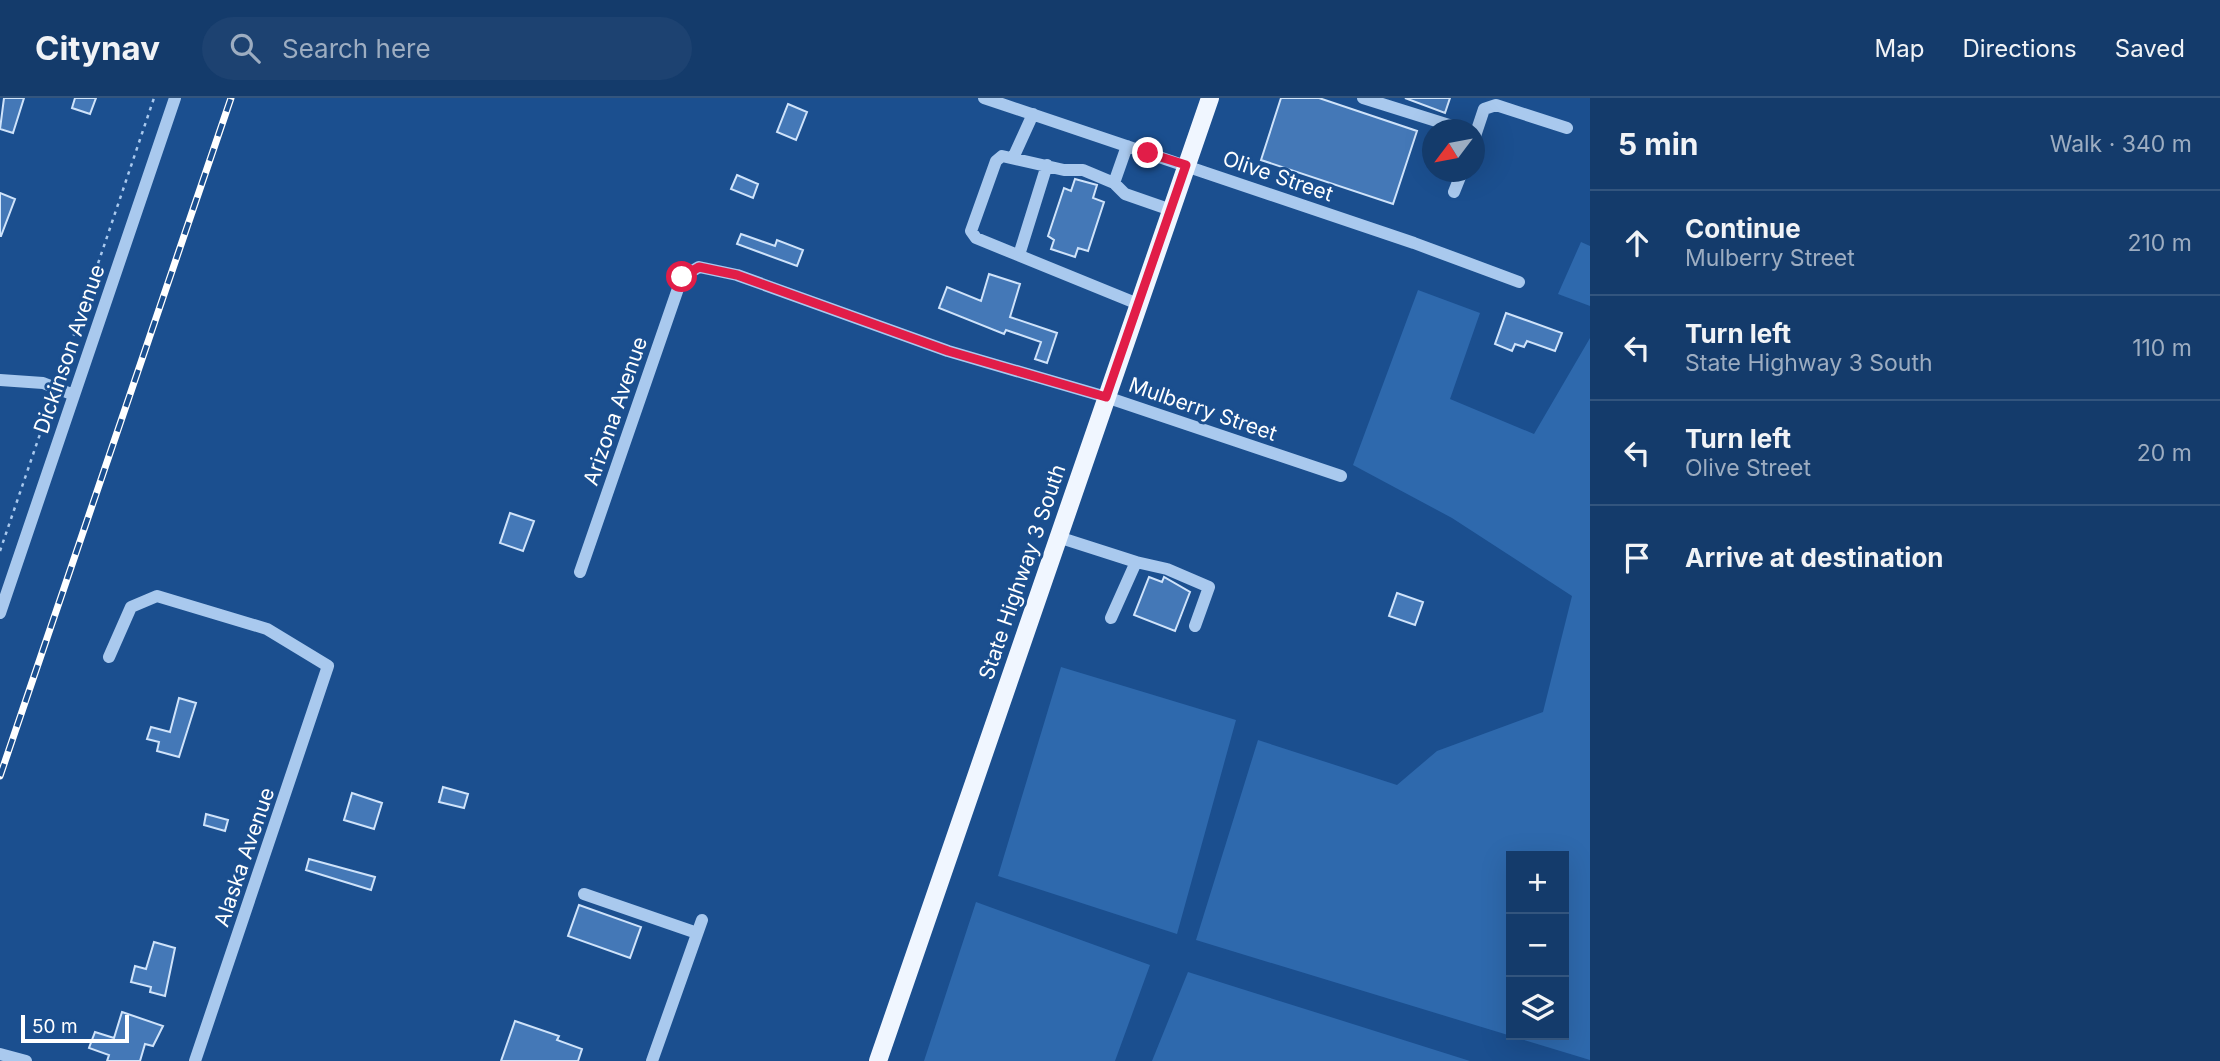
<!DOCTYPE html>
<meta charset="utf-8">
<style>
body{margin:0;font-family:Inter,sans-serif;background:#1d4271;color:#f1f3f6}
.controls{position:absolute;right:21px;bottom:21px;display:grid;overflow:hidden;border-radius:0px;box-shadow:0 7px 28px #0002}
.controls button{width:63px;height:63px;display:grid;place-items:center;padding:0;border:0;border-bottom:2px solid #33557e;background:#143b6b;color:#f1f3f6;font:35px sans-serif}
.compass{position:absolute;left:1422px;top:21px;width:63px;height:63px;border-radius:50%;background:#143b6b;box-shadow:0 7px 28px #0002;rotate:238deg}
.scale{position:absolute;left:21px;bottom:18px;width:108px;box-sizing:border-box;padding-left:7px;border:4px solid #fff;border-top:0;font-size:19px;line-height:24px;white-space:nowrap;color:#fff;-webkit-text-stroke:5px #1b4f8f;paint-order:stroke}
.stop{position:absolute;width:21px;height:21px;margin:-16px;border:5px solid #e11d48;border-radius:50%;background:#fff}
.stop.end{background:#e11d48;border-color:#fff;box-shadow:0 2px 7px #0008}
.list{margin:0;padding:0;list-style:none}
h2{display:flex;justify-content:space-between;align-items:center;height:91px;margin:0;padding:0 28px;font-size:30px}
h2 small{font-size:23px;font-weight:400;color:#9dadc1}
.list li{display:grid;grid-template-columns:46px 1fr auto;gap:21px;align-items:center;box-sizing:border-box;height:105px;padding:0 28px;border-top:2px solid #33557e}
.list b{display:block;font-size:26px;white-space:nowrap}
.list p{margin:0;font-size:23px;white-space:nowrap;color:#9dadc1}
.list em{font-size:23px;font-style:normal;color:#9dadc1}
.icon{flex:none;width:38px;height:38px;fill:none;stroke:currentColor;stroke-width:2;stroke-linecap:round;stroke-linejoin:round}
.map{position:relative;flex:none;width:1590px;height:963px;overflow:hidden}
header{display:flex;align-items:center;gap:42px;box-sizing:border-box;height:98px;padding:0 35px;background:#143b6b;border-bottom:2px solid #33557e}
header strong{font-size:33px}
nav{display:flex;gap:38px;margin-inline-start:auto;font-size:24px}
.search{width:490px;height:63px;background:#1d4271;display:flex;align-items:center;gap:18px;box-sizing:border-box;padding:0 24px;border-radius:38px;color:#9dadc1;font-size:26px}
main{display:flex}
aside{flex:1;background:#143b6b}
.map>svg:first-child{display:block}
.green{fill:#2e69ad;fill-rule:evenodd}
.building{fill:#4478b7;stroke:#cfe3fa;stroke-width:2}
.lines{fill:none;stroke-linecap:round;stroke-linejoin:round}
.path{stroke:#a9c9ee;stroke-width:2.5;stroke-dasharray:3.5 5;stroke-linecap:butt}
.minor{stroke:#a9c9ee;stroke-width:12}
.major{stroke:#f0f6ff;stroke-width:18}
.rail-casing{stroke:#fff;stroke-width:7}
.rail{stroke:#1b4f8f;stroke-width:4.5;stroke-dasharray:13;stroke-linecap:butt}
.route{stroke:#e11d48;stroke-width:9}
.labels{text-anchor:middle;dominant-baseline:central;stroke-width:6;stroke-linejoin:round;paint-order:stroke}
.street-label{font-size:21px;fill:#fff;stroke:#1b4f8f}
</style>
<header>
<strong>Citynav</strong>
<div class="search"><svg class="icon" aria-label="search" viewBox="0 0 24 24"><circle cx="10" cy="10" r="6"/><path d="M15 15l6 6"/></svg>Search here</div>
<nav><a>Map</a><a>Directions</a><a>Saved</a></nav>
</header>
<main>
<div class="map">
<svg width="1590" height="963" viewBox="0 0 1590 963">
<rect width="100%" height="100%" fill="#1b4f8f"/>
<!-- green -->
<path class="green" d="M1581,144l9,4v60l-32,-12z
M1418,192l62,23 -30,86 84,35 56,-96v722l-394,-120 62,-200 139,45 40,-34 106,-39 29,-116 -120,-78 -99,-53zM1511,758h53v179h-53z
M1061,569l175,53 -59,214 -179,-58z
M976,804l174,63 -35,96h-191z
M1188,874l282,89h-318z"/>
<!-- building -->
<path class="building" d="M4,0h20l-11,35 -13,-4z
M75,0h21l-6,16 -18,-6z
M1281,0h38l98,33 -24,73 -132,-44z
M1405,0h45l-5,15z
M788,6l19,8 -11,28 -19,-8z
M737,77l21,9 -5,14 -22,-9z
M1075,81l22,6 -4,13 11,4 -16,49 -10,-3 -3,9 -24,-8 3,-9 -6,-4 16,-48 7,3z
M0,95l15,6 -14,37h-1z
M741,136l34,12 2,-6 26,10 -6,16 -60,-22z
M989,176l31,10 -10,33 47,16 -10,30 -12,-4 6,-17 -35,-12 -2,4 -65,-26 8,-21 34,14z
M1506,215l56,20 -7,18 -28,-10 -3,6 -9,-3 -3,7 -17,-7z
M510,415l24,8 -11,30 -23,-8z
M1149,479l13,5 2,-5 26,15 -15,39 -41,-16z
M1397,495l26,9 -8,23 -26,-9z
M179,600l17,5 -17,54 -22,-6 2,-9 -12,-3 4,-12 19,5z
M443,689l25,7 -4,14 -25,-6z
M352,695l30,10 -8,26 -30,-9z
M206,716l22,6 -3,11 -21,-6z
M309,761l66,18 -4,13 -65,-20z
M579,807l62,22 -11,31 -62,-22z
M154,844l21,6 -10,48 -15,-4 1,-5 -20,-5 4,-16 11,3z
M122,914l41,14 -10,20 -8,-2 -5,17h-33l2,-6 -20,-7 6,-16 19,6z
M515,923l44,15 -2,4 25,9 -4,12h-77z"/>
<g class="lines">
<!-- path -->
<path class="path" d="M60,278l94,-278
M0,453l52,-152"/>
<!-- minor -->
<path class="minor" d="M984,0l430,145 105,39
M1363,0l102,32
M1475,38l9,-27 12,-4 71,23
M1013,60l20,-44
M1114,85l13,-37
M1454,94l8,-20
M1019,157l28,-90
M1138,206l-162,-66 -5,-7 25,-70 6,-5 62,14h19l31,13 11,11 46,16
M0,282l43,3 31,12
M1058,439l78,25 -25,56
M1136,464l31,7 42,18 -14,39
M580,474l102,-295 17,-10 38,8 211,76 158,46 235,79
M0,515l175,-515
M109,559l22,-50 26,-11 110,33 61,37 -133,395
M584,796l113,39
M0,956l26,7
M652,963l50,-141"/>
<!-- major -->
<path class="major" d="M878,963l332,-963"/>
<defs>
<path id="rail" d="M0,678l231,-678"/>
</defs>
<!-- rail casing -->
<use href="#rail" class="rail-casing"/>
<!-- rail -->
<use href="#rail" class="rail"/>
</g>
<g class="lines">
<!-- route -->
<path class="route" d="M682,179l17,-10 38,8 211,76 158,46 80,-232 -38,-12"/>
</g>
<g class="labels">
<!-- street labels -->
<g class="street-label">
<text transform="translate(1278 78) rotate(19)">Olive Street</text>
<text transform="translate(69 251) rotate(-71)">Dickinson Avenue</text>
<text transform="translate(1203 311) rotate(19)">Mulberry Street</text>
<text transform="translate(615 313) rotate(-71)">Arizona Avenue</text>
<text transform="translate(1022 474) rotate(-71)">State Highway 3 South</text>
<text transform="translate(244 759) rotate(-71)">Alaska Avenue</text>
</g>
</g>
</svg>
<div class="controls">
<button>+</button>
<button>−</button>
<button><svg class="icon" aria-label="layers" viewBox="0 0 24 24"><path d="M12 4l9 5-9 5-9-5zM3 14l9 5 9-5"/></svg></button>
</div>
<svg class="compass" viewBox="-18 -18 36 36"><path d="M0-13l5 13h-10z" fill="#e53935"/><path d="M0 13l5-13h-10z" fill="#9dadc1"/></svg>
<div class="scale">50 m</div>
<div class="stop" style="left:682px;top:179px"></div>
<div class="stop end" style="left:1148px;top:55px"></div>
</div>
<aside>
<h2>5 min<small>Walk · 340 m</small></h2>
<ul class="list">
<li><svg class="icon" aria-label="ahead" viewBox="0 0 24 24"><path d="M12 20V5M6 11l6-6 6 6"/></svg><div><b>Continue</b><p>Mulberry Street</p></div><em>210 m</em></li>
<li><svg class="icon" aria-label="left" viewBox="0 0 24 24"><path d="M17 20v-9H6M10 6l-5 5 5 5"/></svg><div><b>Turn left</b><p>State Highway 3 South</p></div><em>110 m</em></li>
<li><svg class="icon" aria-label="left" viewBox="0 0 24 24"><path d="M17 20v-9H6M10 6l-5 5 5 5"/></svg><div><b>Turn left</b><p>Olive Street</p></div><em>20 m</em></li>
<li><svg class="icon" aria-label="arrive" viewBox="0 0 24 24"><path d="M6 21V4h12l-3 4 3 4H6"/></svg><div><b>Arrive at destination</b></div></li>
</ul>
</aside>
</main>
